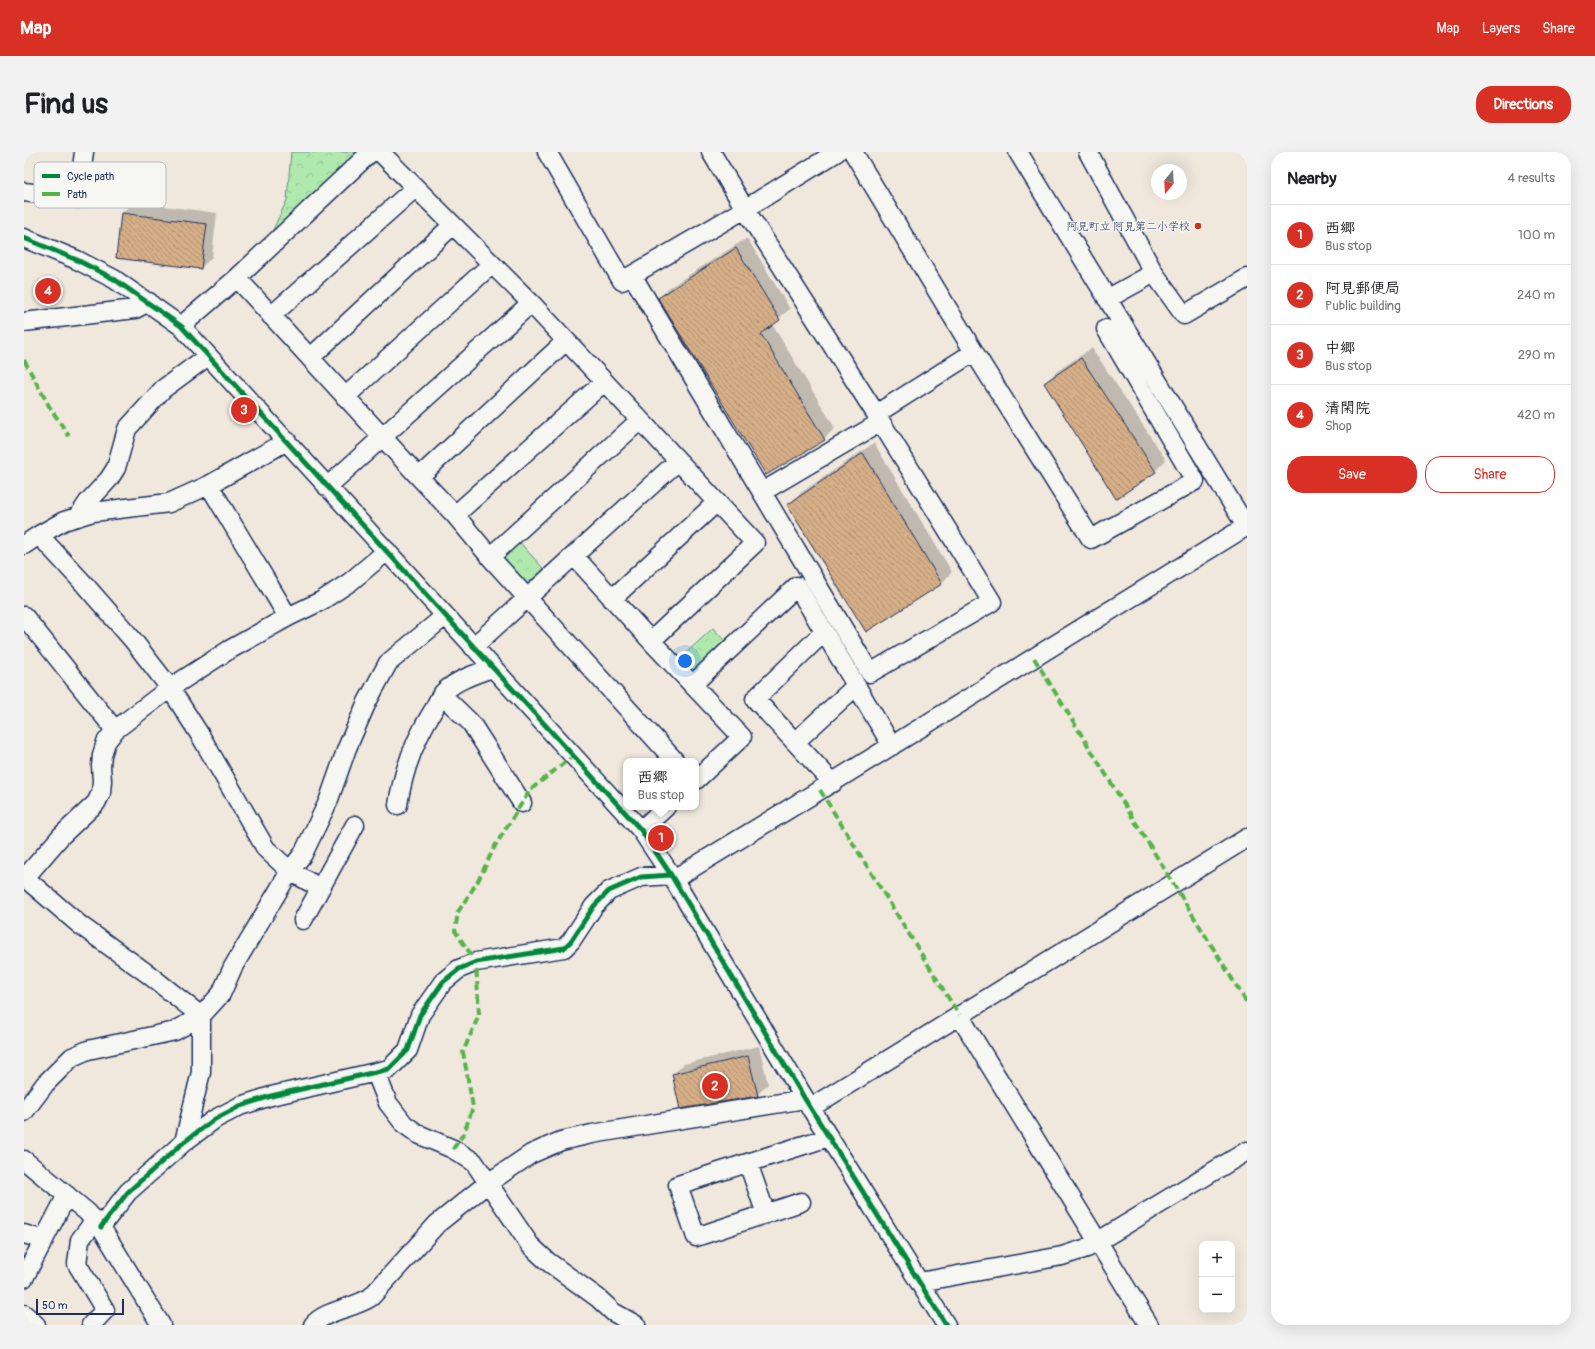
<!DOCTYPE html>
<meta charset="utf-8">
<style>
body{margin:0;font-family:Pangolin,"Klee One",sans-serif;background:#f2f2f2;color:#202124}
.controls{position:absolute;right:12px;bottom:12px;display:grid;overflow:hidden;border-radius:8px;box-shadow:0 4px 16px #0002}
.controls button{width:36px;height:36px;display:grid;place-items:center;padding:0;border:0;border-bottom:1px solid #e0e0e0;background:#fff;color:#202124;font:20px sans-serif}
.compass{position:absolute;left:1127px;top:12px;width:36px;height:36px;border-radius:50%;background:#fff;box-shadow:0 4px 16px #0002;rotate:198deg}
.scale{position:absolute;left:12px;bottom:10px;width:88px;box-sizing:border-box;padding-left:4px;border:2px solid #1b2f5e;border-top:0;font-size:11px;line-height:14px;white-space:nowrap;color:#1b2f5e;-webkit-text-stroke:3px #f6f6f2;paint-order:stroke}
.you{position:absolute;left:661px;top:509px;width:14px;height:14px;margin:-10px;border:3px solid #fff;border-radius:50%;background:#1a73e8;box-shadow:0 0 0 6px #1a73e833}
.badge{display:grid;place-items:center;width:26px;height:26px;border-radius:50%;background:#d93025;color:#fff;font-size:13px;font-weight:700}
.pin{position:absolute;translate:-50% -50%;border:2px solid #fff;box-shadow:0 1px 4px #0006}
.popup{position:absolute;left:599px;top:606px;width:76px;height:52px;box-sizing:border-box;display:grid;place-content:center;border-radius:8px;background:#fff;filter:drop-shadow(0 1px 3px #0005);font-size:13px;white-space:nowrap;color:#757577}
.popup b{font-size:15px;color:#202124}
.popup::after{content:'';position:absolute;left:50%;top:100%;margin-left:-8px;border:8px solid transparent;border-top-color:#fff}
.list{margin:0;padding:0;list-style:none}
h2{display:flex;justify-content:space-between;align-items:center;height:52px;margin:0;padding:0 16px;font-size:17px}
h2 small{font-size:13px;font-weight:400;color:#757577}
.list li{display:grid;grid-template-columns:26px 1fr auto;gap:12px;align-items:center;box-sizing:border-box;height:60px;padding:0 16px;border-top:1px solid #e0e0e0}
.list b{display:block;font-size:15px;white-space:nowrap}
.list p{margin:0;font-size:13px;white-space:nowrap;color:#757577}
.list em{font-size:13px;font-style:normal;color:#757577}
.actions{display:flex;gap:8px;padding:12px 16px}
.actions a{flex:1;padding:9px 0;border:1px solid #d93025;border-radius:16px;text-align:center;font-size:14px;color:#d93025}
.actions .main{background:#d93025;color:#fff}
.map{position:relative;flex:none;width:1223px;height:1173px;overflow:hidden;border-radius:16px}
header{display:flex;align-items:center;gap:24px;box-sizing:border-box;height:56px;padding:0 20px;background:#d93025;color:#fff}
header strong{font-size:19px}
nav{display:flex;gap:22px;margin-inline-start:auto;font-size:14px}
.intro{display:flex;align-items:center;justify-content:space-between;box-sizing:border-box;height:96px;padding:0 24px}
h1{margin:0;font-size:28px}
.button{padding:10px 18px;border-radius:16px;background:#d93025;color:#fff;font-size:14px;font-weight:700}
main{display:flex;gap:24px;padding:0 24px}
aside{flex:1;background:#fff;border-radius:16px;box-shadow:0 4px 16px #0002}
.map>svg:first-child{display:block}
.park{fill:url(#park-crowns);stroke:#668c86}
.shadow{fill:#0003}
.building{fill:url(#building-back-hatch);stroke:#1b2f5e}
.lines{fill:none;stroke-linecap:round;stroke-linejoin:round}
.minor-casing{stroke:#1b2f5e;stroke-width:21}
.minor{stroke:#f6f6f2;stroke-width:18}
.quiet{stroke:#55b248;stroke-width:4;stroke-dasharray:8 4;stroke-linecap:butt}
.cycleway-casing{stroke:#f6f6f2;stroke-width:8}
.cycleway{stroke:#00873e;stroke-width:5}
.poi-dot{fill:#c8321e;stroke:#f6f6f2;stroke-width:1.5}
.labels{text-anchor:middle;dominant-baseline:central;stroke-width:3;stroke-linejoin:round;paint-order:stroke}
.poi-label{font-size:11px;fill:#1b2f5e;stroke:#f6f6f2;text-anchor:end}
.key{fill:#f6f6f2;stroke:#b4bac6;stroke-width:1}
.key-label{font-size:11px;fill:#1b2f5e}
</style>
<header>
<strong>Map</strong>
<nav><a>Map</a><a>Layers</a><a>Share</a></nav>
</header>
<div class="intro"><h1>Find us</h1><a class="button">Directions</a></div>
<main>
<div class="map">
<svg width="1223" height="1173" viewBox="0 0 1223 1173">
<defs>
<pattern id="park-crowns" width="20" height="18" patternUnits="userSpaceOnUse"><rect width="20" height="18" fill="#b0e9ad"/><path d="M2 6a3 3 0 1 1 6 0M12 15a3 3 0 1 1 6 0" fill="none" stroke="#97c897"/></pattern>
<pattern id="building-back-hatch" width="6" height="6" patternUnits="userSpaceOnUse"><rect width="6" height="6" fill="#d6af87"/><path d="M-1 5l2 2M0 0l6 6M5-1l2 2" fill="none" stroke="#ad8f72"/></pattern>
</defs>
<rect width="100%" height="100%" fill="#f0e8dd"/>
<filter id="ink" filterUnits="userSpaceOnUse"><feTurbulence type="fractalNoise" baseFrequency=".025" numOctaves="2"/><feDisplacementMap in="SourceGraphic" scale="8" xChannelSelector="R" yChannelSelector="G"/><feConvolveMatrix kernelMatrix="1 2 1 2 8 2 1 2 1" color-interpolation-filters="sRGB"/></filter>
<g filter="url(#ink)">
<!-- park -->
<path class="park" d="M267,0h78l-99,84 17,-36z
M490,384l37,41 -23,21 -38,-41z
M689,476l18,20 -39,37 -19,-20z"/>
<!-- shadow -->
<path class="shadow" d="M109,50l84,11 -5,44 -11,11 -79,-55z
M723,86l43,71 -18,15 63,104 -11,11 -165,-141 11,-11z
M1068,196l74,112 -11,11 -110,-88 11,-11z
M850,291l78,129 -10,11 -76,47 -78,-125 11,-11z
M735,894l9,38 -11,11 -84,-21 11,-10z"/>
<!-- building -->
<path class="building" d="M97,61l86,11 -6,45 -85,-11z
M712,96l44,72 -19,14 64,106 -59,35 -108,-177z
M1057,206l75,114 -40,27 -72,-116z
M839,301l79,131 -76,48 -79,-127z
M724,904l10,40 -78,13 -8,-35z"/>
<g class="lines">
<defs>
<path id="minor" d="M356,0l151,151 224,240 -104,98
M523,0l75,129 123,-72 92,-57
M687,0l34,57 131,205 98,-62 -121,-200
M994,0l229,376
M1064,0l66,121 30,42 63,-37
M0,40l54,6 6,-46
M0,86l53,22 37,19 67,47 460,504 30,45 134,224 141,226
M608,123l238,398 122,-71 -116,-188
M213,126l182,199 36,38 35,42 185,204
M1083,147l47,-26
M247,164l144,-128
M0,170l111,-13 14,-7
M157,174l56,-48 134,-126
M950,200l117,187 104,-58 -89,-152
M286,206l143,-133
M321,245l147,-133
M395,325l147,-136
M185,333l79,132
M303,335l204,-184
M738,340l119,-70
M431,363l149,-133
M54,365l10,-15 21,-23 7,-11 11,-39 36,-40 45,-33
M15,383l46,50 47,54 38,49 30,47 66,114 24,22 30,17
M0,393l15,-10 25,-14 29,-9 76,-9 40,-18 78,-44
M550,404l77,85 91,96 -46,43
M466,405l150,-137
M588,447l105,-97
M0,464l91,114
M800,480l-69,67 78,84
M449,495l205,-186
M668,533l105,-99 95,160
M418,543l29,28 51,80
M771,590l61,-56
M374,653c5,-35 17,-66 36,-96 3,-6 6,-14 11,-18 13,-12 31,-17 47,-23
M617,678l25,-23
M1,726l55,47 68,49 53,42
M0,727l37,-43 35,-33 5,-10 1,-12 -1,-15 1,-11 4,-13 9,-12 55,-42 59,-38 59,-33 33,-16 29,-19 37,-31
M650,727l146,-89 427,-264
M279,768l52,-95
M935,863l190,310
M352,921l12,30 16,21 14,10 35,15 21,13 56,83 17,16 51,37 15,14 23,13
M786,956l437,-270
M0,960l21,-28 27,-27 16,-7 87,-19 26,-15 20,-22 12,-27 57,-96 13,-17 25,-52 19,-54 20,-46 21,-39 57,-47
M160,990l17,-70v-56
M0,1008l63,52 14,15 60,98
M724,1011l18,51
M777,1050l-105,35 -18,-52 151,-48
M77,1075l5,-7 22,-28 56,-50 31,-23 25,-13 31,-10 118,-27 19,-19 12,-35 23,-33 16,-13 17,-7 88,-14 7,-7 23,-35 15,-15 32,-14 30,-2
M0,1082l20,6
M0,1126l43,-83
M896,1130l142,-26 25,-8 160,-97
M0,1162l12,11
M67,1173l14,-15 -28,-46 3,-24 15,-20
M289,1173c12,-15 40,-16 58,-28l66,-73 51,-41 43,-29 30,-13 31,-7 213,-35"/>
</defs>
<!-- minor casing -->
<use href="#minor" class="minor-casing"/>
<!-- minor -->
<use href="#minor" class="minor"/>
<!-- quiet -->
<path class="quiet" d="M0,208l25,46 20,30
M1010,506l213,345
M796,638l139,225
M429,997l11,-16 9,-26 -10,-55 16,-37 -3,-53 -21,-31 3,-19 20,-31 17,-35 35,-56 43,-34"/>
<defs>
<path id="cycleway" d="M0,86l53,22 37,19 67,47 460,504 30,45 134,224 141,226
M77,1075l5,-7 22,-28 56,-50 31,-23 25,-13 31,-10 118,-27 19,-19 12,-35 23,-33 16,-13 17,-7 88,-14 7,-7 23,-35 15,-15 32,-14 30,-2"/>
</defs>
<!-- cycleway casing -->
<use href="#cycleway" class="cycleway-casing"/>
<!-- cycleway -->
<use href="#cycleway" class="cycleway"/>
</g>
</g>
<!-- markers -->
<circle class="poi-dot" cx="1174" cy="74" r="4"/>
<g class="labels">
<!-- poi labels -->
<g class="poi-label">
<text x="1166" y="74">阿見町立 阿見第二小学校</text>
</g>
</g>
<!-- legend -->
<rect x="10" y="10" width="132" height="46" rx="6" class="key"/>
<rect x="18" y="22" width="18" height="4" fill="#00873e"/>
<rect x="18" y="40" width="18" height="4" fill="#55b248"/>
<g class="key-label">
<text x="43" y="28">Cycle path</text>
<text x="43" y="46">Path</text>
</g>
</svg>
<div class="controls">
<button>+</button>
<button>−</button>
</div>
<svg class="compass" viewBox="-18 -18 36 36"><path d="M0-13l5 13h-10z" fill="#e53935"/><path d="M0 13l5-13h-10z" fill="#757577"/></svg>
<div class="scale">50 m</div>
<div class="you"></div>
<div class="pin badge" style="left:637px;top:686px">1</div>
<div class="popup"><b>西郷</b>Bus stop</div>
<div class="pin badge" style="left:691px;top:934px">2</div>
<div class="pin badge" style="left:220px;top:258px">3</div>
<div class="pin badge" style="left:24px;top:139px">4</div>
</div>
<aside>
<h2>Nearby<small>4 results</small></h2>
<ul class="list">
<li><span class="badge">1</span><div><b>西郷</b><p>Bus stop</p></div><em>100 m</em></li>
<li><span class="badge">2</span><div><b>阿見郵便局</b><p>Public building</p></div><em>240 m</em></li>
<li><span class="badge">3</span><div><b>中郷</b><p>Bus stop</p></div><em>290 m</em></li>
<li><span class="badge">4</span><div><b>清閑院</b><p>Shop</p></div><em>420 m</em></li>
</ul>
<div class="actions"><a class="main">Save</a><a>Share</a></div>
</aside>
</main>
